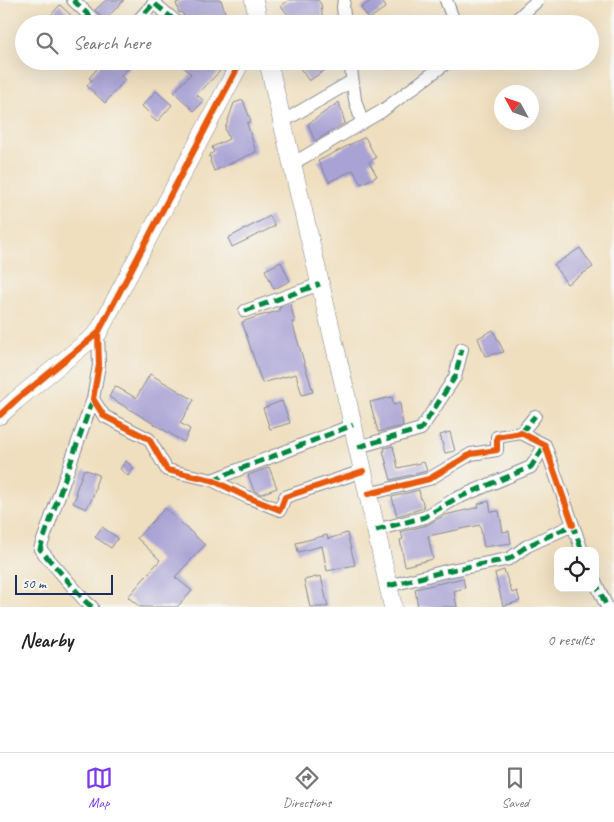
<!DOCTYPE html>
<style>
body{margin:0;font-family:Caveat,sans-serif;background:#f6f6f6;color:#222}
.controls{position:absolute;right:15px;bottom:15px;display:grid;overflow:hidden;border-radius:10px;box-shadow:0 5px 20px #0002}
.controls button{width:45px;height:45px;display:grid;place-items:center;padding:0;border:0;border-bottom:1px solid #e0e0e0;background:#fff;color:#222;font:25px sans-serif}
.compass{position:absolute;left:494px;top:85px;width:45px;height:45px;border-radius:50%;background:#fff;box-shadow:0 5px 20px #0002;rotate:310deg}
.scale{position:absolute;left:15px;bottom:12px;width:98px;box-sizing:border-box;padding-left:5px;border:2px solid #1b2f5e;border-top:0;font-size:14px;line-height:18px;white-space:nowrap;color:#1b2f5e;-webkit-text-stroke:4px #f6f6f2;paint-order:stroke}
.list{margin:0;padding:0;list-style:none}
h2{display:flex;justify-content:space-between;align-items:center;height:65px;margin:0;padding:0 20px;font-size:21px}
h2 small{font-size:16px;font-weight:400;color:#767676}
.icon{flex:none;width:28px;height:28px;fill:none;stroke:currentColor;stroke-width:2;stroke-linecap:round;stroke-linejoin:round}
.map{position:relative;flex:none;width:614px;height:607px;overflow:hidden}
.search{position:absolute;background:#fff;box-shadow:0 5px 20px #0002;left:15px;right:15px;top:15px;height:55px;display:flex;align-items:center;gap:12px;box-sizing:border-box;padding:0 18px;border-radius:28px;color:#767676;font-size:19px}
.sheet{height:145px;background:#fff}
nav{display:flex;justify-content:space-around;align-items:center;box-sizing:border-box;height:70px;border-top:1px solid #e0e0e0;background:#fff;font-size:14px;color:#767676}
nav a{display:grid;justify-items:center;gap:2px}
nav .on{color:#7c3aed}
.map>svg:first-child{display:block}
.building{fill:#a9a2d4}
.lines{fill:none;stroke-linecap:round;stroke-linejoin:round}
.street-casing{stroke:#85878e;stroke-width:14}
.secondary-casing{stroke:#85878e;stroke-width:19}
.street{stroke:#fff;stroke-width:12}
.secondary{stroke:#fff;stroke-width:18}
.quiet{stroke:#00873e;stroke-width:5;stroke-dasharray:10 5;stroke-linecap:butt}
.cycleway-casing{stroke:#f6f6f2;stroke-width:9}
.cycleway{stroke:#e8590c;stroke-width:6}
</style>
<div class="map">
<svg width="614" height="607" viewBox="0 0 614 607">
<rect width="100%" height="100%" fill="#f6f6f2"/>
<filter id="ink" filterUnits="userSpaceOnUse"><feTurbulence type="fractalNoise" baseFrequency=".02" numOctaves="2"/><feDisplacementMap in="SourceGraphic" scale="10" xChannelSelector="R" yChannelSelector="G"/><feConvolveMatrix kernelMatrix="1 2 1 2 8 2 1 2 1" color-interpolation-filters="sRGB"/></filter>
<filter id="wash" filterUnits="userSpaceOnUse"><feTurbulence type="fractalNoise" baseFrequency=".0096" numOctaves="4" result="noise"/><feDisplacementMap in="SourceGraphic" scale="20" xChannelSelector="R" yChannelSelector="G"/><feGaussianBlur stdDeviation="1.12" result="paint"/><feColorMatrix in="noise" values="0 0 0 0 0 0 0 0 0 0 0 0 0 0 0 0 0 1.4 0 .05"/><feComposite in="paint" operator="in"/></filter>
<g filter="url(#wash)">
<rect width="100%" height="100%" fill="#efdfbf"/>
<g id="blocks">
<!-- building -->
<path class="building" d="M106,0h18l-19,20 -10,-10z
M185,0h36l8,24h-42l-5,-12 -3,1 -3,-10z
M289,0h29l3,4 2,20h-32l-4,-6 2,-2 -8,-10z
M372,0h9l5,7 -17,12 -8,-11z
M60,5l14,13 -5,6h-26z
M104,61h31l-14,15 4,4 -20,23 -18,-17 5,-6 -3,-2z
M177,61h32l11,10 -23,24 7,6 -10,10 -20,-19 17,-18z
M295,61h43l-29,20z
M156,91l16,14 -15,17 -8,-7 1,-1 -8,-8z
M243,100l8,21 -4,2 9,29 -42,19 -4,-10 1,-1 -2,-5 5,-3 -2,-5 17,-8 -4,-10 9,-26z
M339,102l6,21 -30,18 -7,-17z
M365,137l11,21 -7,4 8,14 -16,8 -8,-14 -24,12 -11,-21z
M270,216l5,10 -43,21 -4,-9z
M580,248l13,19 -26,17 -13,-19z
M281,262l9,19 -16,8 -9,-19z
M290,304l5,18h-3l21,70 -11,3 -6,-21 -34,9 -20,-61 17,-6 20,-5v-3z
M493,330l11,22 -19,4 -7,-18z
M150,374l44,26 -14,23 10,6 -6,13 -75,-45 6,-11 21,12z
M392,397l1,8 7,-2 3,23 -25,6 -8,-30z
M282,401l8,22 -20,6 -7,-21z
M450,432l5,19 -10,2 -5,-18z
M393,446l5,22 26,-6 3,9 -36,9 -8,-29h2l-1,-3z
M126,461l8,7 -6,8 -8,-7z
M269,467l8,21 -16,6 -7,-3 -6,-16z
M84,469l15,6 -4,11 1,1 -4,12 -6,10 -13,-6 4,-9 -2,-1z
M419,490l2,10h1l2,8 -27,8 -5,-19z
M489,501l2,11 8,-1 4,21 6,-1 2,12 -27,4 -4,-22 -52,11 5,23 -28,7 -5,-26 3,-1 -2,-7 26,-7 18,-10 34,-8 -1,-3z
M165,508l40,37 -30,32 17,14 -15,16h-37l-12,-10 32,-37 -23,-22z
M102,527l16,11 -7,10 -16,-11z
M347,533l8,32 -28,6 -5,-25 -24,6 -2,-9 31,-8 1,4z
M504,570l8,23 5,-2 3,10 -17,5 -8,-33z
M321,576l7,31h-18l-6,-27z
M463,578l2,10 -11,3 3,16h-39l-3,-18z"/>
</g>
</g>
<g filter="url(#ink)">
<use href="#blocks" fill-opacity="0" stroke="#85878e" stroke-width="1"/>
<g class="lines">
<defs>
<path id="street" d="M73,0l25,24
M344,0l-1,7 2,17
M446,0l9,24
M135,24l19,-21 25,21
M508,24l8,-4 22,-20
M223,61l12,11
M350,61l5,39 7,22
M282,122l70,-41
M292,164l90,-53 67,-50
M245,311l75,-27
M98,333l1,32 -6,34 11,17 45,23 18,31 45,10 35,17 33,13 5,-13 78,-26
M521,433l14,-17
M358,447l63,-18 34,-52 7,-28
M212,480l141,-55
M368,494l61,-15 42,-25 26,-4v-13l24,-4 24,12 28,80
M376,530l49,-13 30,-18 76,-32 14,-22
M595,581l12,26
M388,586l58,-15 63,-12 18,-13 46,-21 9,26
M92,607l-6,-5 -46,-53 53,-150"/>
<path id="secondary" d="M254,0l5,24
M268,61l75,320 50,226
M0,415l15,-14 83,-68 143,-272"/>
</defs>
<!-- street casing -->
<use href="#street" class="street-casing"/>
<!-- secondary casing -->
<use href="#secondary" class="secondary-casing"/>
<!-- street -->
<use href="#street" class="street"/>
<!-- secondary -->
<use href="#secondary" class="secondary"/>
<!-- quiet -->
<path class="quiet" d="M73,0l25,24
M135,24l19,-21 25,21
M223,61l12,11
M245,311l75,-27
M521,433l14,-17
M358,447l63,-18 34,-52 7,-28
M212,480l141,-55
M376,530l49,-13 30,-18 76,-32 14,-22
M595,581l12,26
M388,586l58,-15 63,-12 18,-13 46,-21 9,26
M92,607l-6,-5 -46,-53 53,-150"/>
<defs>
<path id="cycleway" d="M98,333l1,32 -6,34 11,17 45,23 18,31 45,10 35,17 33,13 5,-13 78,-26
M0,415l15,-14 83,-68 143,-272
M368,494l61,-15 42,-25 26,-4v-13l24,-4 24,12 28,80"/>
</defs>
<!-- cycleway casing -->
<use href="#cycleway" class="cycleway-casing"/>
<!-- cycleway -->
<use href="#cycleway" class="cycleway"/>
</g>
</g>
</svg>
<div class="controls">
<button><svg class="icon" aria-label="locate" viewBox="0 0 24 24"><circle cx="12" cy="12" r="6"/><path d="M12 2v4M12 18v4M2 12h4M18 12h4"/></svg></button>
</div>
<svg class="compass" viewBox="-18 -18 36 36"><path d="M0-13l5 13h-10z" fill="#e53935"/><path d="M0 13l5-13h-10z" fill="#767676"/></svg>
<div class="scale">50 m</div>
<div class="search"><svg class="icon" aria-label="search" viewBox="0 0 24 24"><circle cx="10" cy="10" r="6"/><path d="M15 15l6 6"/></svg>Search here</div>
</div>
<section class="sheet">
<h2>Nearby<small>0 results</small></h2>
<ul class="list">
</ul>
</section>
<nav>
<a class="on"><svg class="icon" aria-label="map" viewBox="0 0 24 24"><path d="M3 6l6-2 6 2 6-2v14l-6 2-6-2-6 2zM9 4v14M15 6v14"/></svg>Map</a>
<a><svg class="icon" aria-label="directions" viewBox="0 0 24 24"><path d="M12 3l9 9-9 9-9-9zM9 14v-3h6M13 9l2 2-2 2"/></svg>Directions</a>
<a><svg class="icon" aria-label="saved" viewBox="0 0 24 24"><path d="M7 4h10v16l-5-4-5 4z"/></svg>Saved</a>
</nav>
